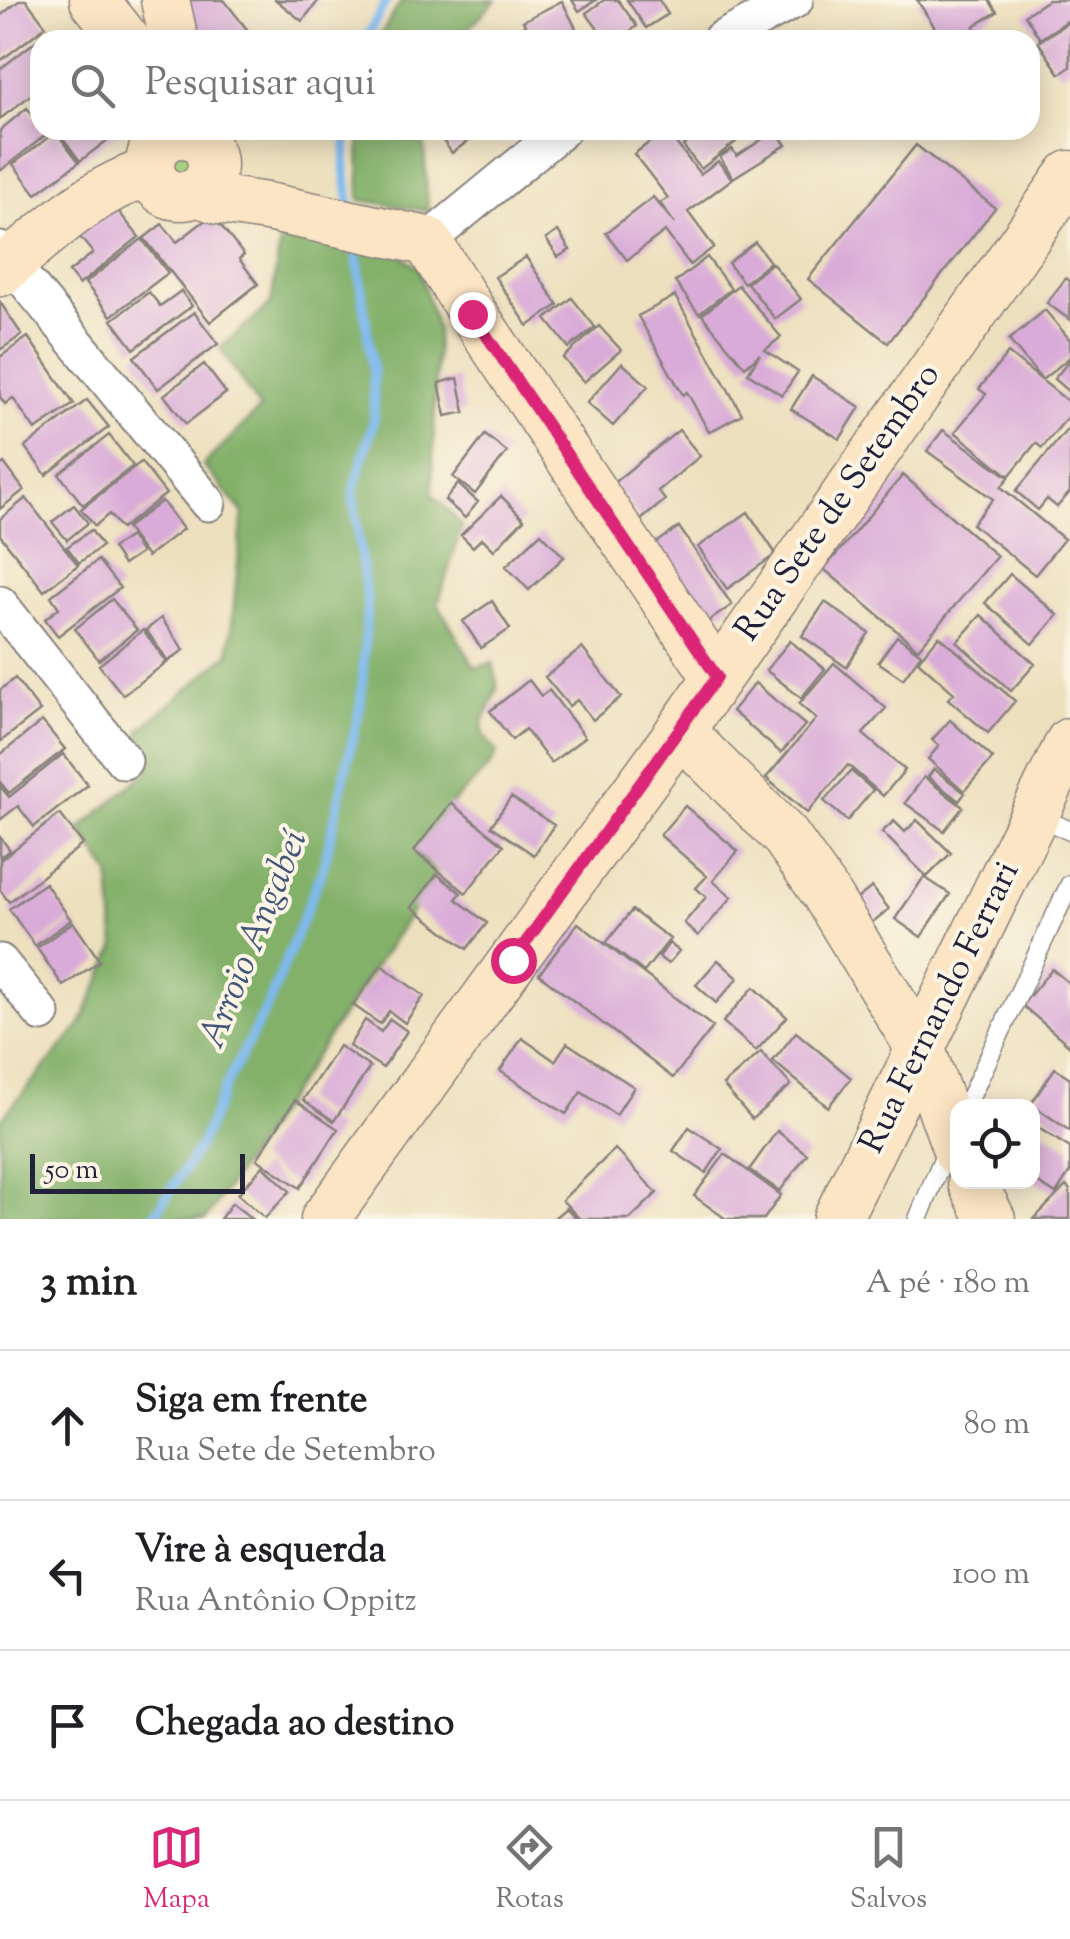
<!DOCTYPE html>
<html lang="pt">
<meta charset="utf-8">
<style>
body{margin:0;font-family:"Sorts Mill Goudy",serif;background:#f2f2f2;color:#202124}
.controls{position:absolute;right:30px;bottom:30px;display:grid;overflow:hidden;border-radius:20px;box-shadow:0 5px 25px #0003}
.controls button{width:90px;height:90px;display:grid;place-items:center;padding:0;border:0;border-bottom:2px solid #e0e0e0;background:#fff;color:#202124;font:50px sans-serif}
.scale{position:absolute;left:30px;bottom:25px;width:215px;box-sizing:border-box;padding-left:10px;border:5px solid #22223b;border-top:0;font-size:28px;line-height:35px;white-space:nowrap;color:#22223b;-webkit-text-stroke:8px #fcf5e5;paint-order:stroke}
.stop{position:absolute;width:30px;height:30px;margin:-22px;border:8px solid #db2777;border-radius:50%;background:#fff}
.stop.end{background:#db2777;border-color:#fff;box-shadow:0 2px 10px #0008}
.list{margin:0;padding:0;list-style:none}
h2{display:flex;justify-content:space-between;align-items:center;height:130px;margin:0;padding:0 40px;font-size:42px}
h2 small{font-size:32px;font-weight:400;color:#757577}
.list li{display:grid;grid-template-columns:65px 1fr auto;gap:30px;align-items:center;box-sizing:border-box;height:150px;padding:0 40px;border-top:2px solid #e0e0e0}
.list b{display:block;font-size:38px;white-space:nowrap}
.list p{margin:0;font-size:32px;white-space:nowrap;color:#757577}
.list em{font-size:32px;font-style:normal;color:#757577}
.icon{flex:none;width:55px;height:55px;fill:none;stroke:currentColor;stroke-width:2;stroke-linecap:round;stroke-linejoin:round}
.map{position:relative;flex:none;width:1070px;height:1219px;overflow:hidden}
.search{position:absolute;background:#fff;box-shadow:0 5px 25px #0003;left:30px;right:30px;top:30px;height:110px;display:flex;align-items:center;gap:25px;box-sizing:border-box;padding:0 35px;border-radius:30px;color:#757577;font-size:38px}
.sheet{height:580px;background:#fff}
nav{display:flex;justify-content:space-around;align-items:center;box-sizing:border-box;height:140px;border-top:2px solid #e0e0e0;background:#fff;font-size:28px;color:#757577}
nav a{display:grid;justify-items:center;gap:5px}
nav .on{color:#db2777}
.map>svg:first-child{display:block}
.green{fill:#a4ce7a;stroke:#63785a;stroke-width:2.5}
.forest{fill:#83b16a;stroke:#526a52;stroke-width:2.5}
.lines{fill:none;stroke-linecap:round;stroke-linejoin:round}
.stream{stroke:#7ebaf0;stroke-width:9}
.building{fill:#d9abd8}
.lane-casing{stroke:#88817c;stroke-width:21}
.street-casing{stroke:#88817c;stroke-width:39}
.secondary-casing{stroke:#88817c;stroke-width:51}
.lane{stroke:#fff;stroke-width:18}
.street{stroke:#fff;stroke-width:35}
.secondary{stroke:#fce5c4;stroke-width:48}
.route{stroke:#db2777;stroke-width:12}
.labels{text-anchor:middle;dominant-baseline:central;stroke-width:8;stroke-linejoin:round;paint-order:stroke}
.street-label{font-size:35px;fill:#22223b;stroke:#fcf5e5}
.water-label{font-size:38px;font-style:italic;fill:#42577a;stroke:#fcf5e5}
</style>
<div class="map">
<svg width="1070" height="1219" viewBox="0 0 1070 1219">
<rect width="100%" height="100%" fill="#fcf5e5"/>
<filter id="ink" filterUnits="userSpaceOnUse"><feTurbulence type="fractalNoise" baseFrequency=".01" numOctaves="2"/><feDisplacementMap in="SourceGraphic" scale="20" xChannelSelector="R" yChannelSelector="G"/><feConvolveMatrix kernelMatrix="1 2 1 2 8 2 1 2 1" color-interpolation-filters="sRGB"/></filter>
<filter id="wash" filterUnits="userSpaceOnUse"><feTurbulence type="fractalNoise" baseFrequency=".0048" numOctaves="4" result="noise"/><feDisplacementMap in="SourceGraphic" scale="40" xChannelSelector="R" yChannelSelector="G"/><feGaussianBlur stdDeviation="2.25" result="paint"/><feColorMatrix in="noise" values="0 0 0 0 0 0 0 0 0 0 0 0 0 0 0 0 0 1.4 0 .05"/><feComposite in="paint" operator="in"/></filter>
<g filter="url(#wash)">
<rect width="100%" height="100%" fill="#ede0be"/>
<!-- green -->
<path class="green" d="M165 164a16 16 0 1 1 32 0a16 16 0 1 1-32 0Z"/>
<!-- forest -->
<path class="forest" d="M402,0h94l-39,40h-80z
M359,130h64l5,81 -68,-11z
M281,236l118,17 20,16 18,62 -5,163 30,31 -24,79 37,64 18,-5c1,7 5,17 4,24 -5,30 -30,35 0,65l-6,13 -35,34 -41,54 22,21 -231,345h-206v-99l80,-94 35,-78 -5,-74 -30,-45 71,-61 -12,-37 90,-77 14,-141 -40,-48 57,-56 -40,-61 51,-44z"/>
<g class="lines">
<!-- stream -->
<path class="stream" d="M365,40l22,-40
M347,130l-2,38 6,44
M152,1219l47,-72 27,-62 43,-82 55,-138 37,-162 6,-99 -14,-111 21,-73 -1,-48 -18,-130"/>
</g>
<g id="blocks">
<!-- building -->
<path class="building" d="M20,0h6l20,26 -46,35v-45z
M189,0h35l29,37 -4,3h-48l-24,-30z
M276,0h43l-17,21z
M572,0h24l-17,11z
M604,0h14l19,26 -19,14h-12l-20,-27z
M627,0h32l9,14 -22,14z
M917,0h72l8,12 -23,14 9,14h-40z
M1048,0h22v19l-30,20 -15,-24z
M562,1l20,39h-49l-10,-19z
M1070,21v46l-10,7 -22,-32z
M45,34l4,6h-9v48l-40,31v-50z
M27,108l13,17v5l7,4 -47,37v-41z
M57,130h64l-41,31z
M435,130h48l-31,23z
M666,130l34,44 18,-13 14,18 -44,33 26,35 -24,18 -25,-34 -38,29 -21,-27 47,-36 22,27 -15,-21 8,-5 -34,-44z
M702,130h49l-50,39 -18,-23z
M776,130l10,15 -53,33 -13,-21 12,-8 5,7z
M56,132l23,30 -43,32 -23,-30z
M916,145l79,63 -107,135 -80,-64z
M111,202l28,35 -60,48 -10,-13 24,-19 -18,-22z
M212,215l32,40 -5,4 19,25 -48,38 -66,-84 18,-14 15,18z
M558,231l12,19 -12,7 -12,-18z
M142,239l26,34 -57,43 -26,-33z
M755,242l15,20 -26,21 -16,-20z
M526,257l32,48 -30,21 -33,-49z
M707,257l24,32 -32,25 -24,-32z
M772,263l29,36 -26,20 -28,-36z
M1066,278l4,3v39l-23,-17z
M738,285l43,52 -16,13 33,22 -16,23 -34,-22 12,-19 -15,13 -43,-52z
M181,291l11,15 -58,43 -22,-29 37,-28 11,14z
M675,296l67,118 -33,18 -22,-40 -4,3 -45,-79z
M572,298l23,29 -26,21 -23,-29z
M0,302l22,33 -22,15z
M1045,310l25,30v17l-28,23 -33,-40z
M194,312l24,32 -60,45 -24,-32z
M599,326l22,24 -37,32 -21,-24z
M28,337l46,67 -39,26 -22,-32 -8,6 -5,-7v-40z
M1008,353l62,50v11l-28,34 -6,-5 -27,33 -54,-44 31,-38 -7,-5z
M1070,360v33l-16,-14z
M622,363l26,23 -35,40 -26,-23z
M204,364l22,29 -40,31 -22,-29z
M812,376l48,31 -20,32 -49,-30z
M458,378l7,34 -19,4 -7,-33z
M87,400l22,27 -63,48 -21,-28z
M1070,426v66l-13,15 -10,-8 -9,11 -22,-19z
M679,430l21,26 -42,35 7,9 -24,20 -29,-36z
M943,430l66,47 -8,10 63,52 -29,36 -63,-51 21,-25 -66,-48z
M109,435l24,31 -50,39 -24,-31z
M485,435l22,17 -32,42 -22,-17z
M141,462l25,32 -45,35 -12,-15 -14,12 -14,-17z
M4,463l20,27 -24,19v-43z
M903,475l94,81 -79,93 -94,-80z
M458,484l20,18 -13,16 -20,-18z
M501,496l23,23 -30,31 -12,-12 -9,9 -12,-12z
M26,498l52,67 -34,26 -44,-56v-16z
M162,501l21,28 -36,28 -21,-29z
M74,505l14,18 -21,17 -15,-18z
M748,512l28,42 -49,35 -29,-42z
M679,527l53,78 -26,18 -54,-77z
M91,530l11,16 -23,17 -12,-16z
M541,533l23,24 -35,33 -23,-24z
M130,536l11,17 -18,12 -11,-17z
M98,560l22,28 -62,48 -13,-17 14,-11 -8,-12z
M1010,574l48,41 -25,29 -48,-41z
M112,599l25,31 -38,30 -24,-31z
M492,601l18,28 -29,19 -18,-27z
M825,602l44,31 -23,34 -44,-31z
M981,615l54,49 -24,27 -54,-49z
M161,618l23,32 -16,11 -22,-31z
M143,630l24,32 -44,33 -24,-30z
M897,636l24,18 -18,25 -25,-17z
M939,636l76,65 -27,32 -40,-34 6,-6 -36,-32z
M790,641l35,28 -24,29 -35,-28z
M582,648l39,49 -28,23 -16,-20 -8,6 -24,-29z
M834,663l52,45 -23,26 42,36 -22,26 -35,-31 -41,48 -41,-35 50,-59 -17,-15z
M15,678l25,33 -40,31v-52z
M529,680l12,16 8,-6 36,47 -34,26 -26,-34 -13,11 -22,-29z
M755,683l50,42 -24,28 -49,-42z
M950,720l43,38 -29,33 -36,-32 11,-13 -7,-6z
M42,721l23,28 -56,44 -9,-11v-27z
M63,754l25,31 -54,42 -16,-21 -18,14v-34l9,11z
M934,769l31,24 -6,8 -31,-24z
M851,771l22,19 -26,31 -23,-20z
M924,777l39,30 -19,24 -39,-28z
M511,797l43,28 -20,30 -43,-29z
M451,803l53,42 -38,48 -52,-42z
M685,806l53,45 -25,30 19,16 -34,39 -14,-13 22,-26 -10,-9 11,-12 -47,-41z
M60,814l23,30 -74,58 -9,-12v-30z
M917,820l34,33 -24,24 -45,-45 12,-11 11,11z
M0,837l10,13 -10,7z
M437,874l24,19 -5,6 31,24 -20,26 -55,-42z
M924,877l26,17 -29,43 -26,-18z
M45,883l26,37 -36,26 -26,-37z
M872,887l17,22 -19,15 -17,-22z
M632,910l38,29 -26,33 -38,-29z
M73,922l27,39 -37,25 -26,-38z
M578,923l135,104 -40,51 -134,-104z
M669,943l10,8 -11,13 -9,-7z
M718,960l20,18 -22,25 -20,-18z
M381,965l43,31 -19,27 -16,-12 -9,13 -27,-19z
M1052,969l18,15v62l-48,-41z
M754,987l33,30 -31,34 -33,-29z
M390,1019l17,12 -24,37 -34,-22 16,-26 16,12z
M796,1032l55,46 -23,29 -55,-46z
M522,1038l33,23 12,-18 67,44 -18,28 -35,-23 -15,22 -66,-43z
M339,1046l31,21 -36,54 -31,-21z
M761,1052l30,33 -39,34 -29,-34z
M1055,1068l15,10v53l-39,-27z
M295,1100l43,29 -38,59 -43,-29z
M1032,1124l38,24v24l-14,22 -24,-15z
M689,1127l33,22 -16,24 -33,-22z
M777,1131l30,23 -27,37 -31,-21z
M615,1149l42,44 -27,26h-50l-18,-19z
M725,1154l56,41 -17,24h-38l-32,-23z
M263,1166l27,25 -25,27 -27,-24z
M1066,1186l4,4v29h-36z
M232,1203l20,16h-32z
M566,1208l11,11h-24z"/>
</g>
</g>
<g filter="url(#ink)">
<use href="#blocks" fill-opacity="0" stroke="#88817c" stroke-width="2.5"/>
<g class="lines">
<defs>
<path id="lane" d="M1035,815l35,16
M966,1106l104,-222
M918,1219l31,-75"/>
<path id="street" d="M720,40l75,-40
M427,241l135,-111
M0,250l208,253
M0,604l124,157
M0,962l42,52"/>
<path id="secondary" d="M94,0l32,40
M165,0l9,40
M150 165a31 31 0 1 1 62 0a31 31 0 1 1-62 0Z
M197,192l23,8 47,7 160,34 46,73 244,363
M0,272c46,-38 91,-83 150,-100
M680,731l105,105 39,55 97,159 37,102
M972,1182l19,37
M325,1219l355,-488 390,-556
M837,1219l233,-477"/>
</defs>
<!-- lane casing -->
<use href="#lane" class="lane-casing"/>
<!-- street casing -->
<use href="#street" class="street-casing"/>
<!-- secondary casing -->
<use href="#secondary" class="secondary-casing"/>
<!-- lane -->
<use href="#lane" class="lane"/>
<!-- street -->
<use href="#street" class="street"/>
<!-- secondary -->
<use href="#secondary" class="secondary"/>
</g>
</g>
<g class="lines" filter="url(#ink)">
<!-- route -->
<path class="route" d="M472,314l245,363 -204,283"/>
</g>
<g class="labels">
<!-- street labels -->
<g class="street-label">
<text transform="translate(839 503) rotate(-55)">Rua Sete de Setembro</text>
<text transform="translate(941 1008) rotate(-64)">Rua Fernando Ferrari</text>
</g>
<!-- water labels -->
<g class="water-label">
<text transform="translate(255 940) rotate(-68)">Arroio Angabeí</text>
</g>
</g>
</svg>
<div class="controls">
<button><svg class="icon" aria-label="locate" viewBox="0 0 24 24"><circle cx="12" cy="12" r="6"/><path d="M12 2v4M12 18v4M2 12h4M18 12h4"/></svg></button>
</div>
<div class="scale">50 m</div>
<div class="stop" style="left:513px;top:960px"></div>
<div class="stop end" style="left:472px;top:314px"></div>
<div class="search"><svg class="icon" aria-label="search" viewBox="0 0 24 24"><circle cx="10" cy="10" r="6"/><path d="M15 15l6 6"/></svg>Pesquisar aqui</div>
</div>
<section class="sheet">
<h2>3 min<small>A pé · 180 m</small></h2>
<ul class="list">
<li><svg class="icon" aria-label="ahead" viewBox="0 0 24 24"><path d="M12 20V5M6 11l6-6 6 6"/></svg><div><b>Siga em frente</b><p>Rua Sete de Setembro</p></div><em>80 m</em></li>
<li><svg class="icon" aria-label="left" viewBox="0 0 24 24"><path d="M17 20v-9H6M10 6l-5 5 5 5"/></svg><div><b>Vire à esquerda</b><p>Rua Antônio Oppitz</p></div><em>100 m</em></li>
<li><svg class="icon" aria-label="arrive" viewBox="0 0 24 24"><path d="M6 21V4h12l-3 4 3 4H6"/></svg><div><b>Chegada ao destino</b></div></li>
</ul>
</section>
<nav>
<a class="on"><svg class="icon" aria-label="map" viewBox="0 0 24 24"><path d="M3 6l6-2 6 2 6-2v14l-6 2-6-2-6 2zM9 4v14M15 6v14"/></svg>Mapa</a>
<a><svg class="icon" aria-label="directions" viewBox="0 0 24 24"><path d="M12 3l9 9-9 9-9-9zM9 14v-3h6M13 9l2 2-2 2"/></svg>Rotas</a>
<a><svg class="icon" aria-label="saved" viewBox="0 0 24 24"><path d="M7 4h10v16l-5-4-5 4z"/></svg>Salvos</a>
</nav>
